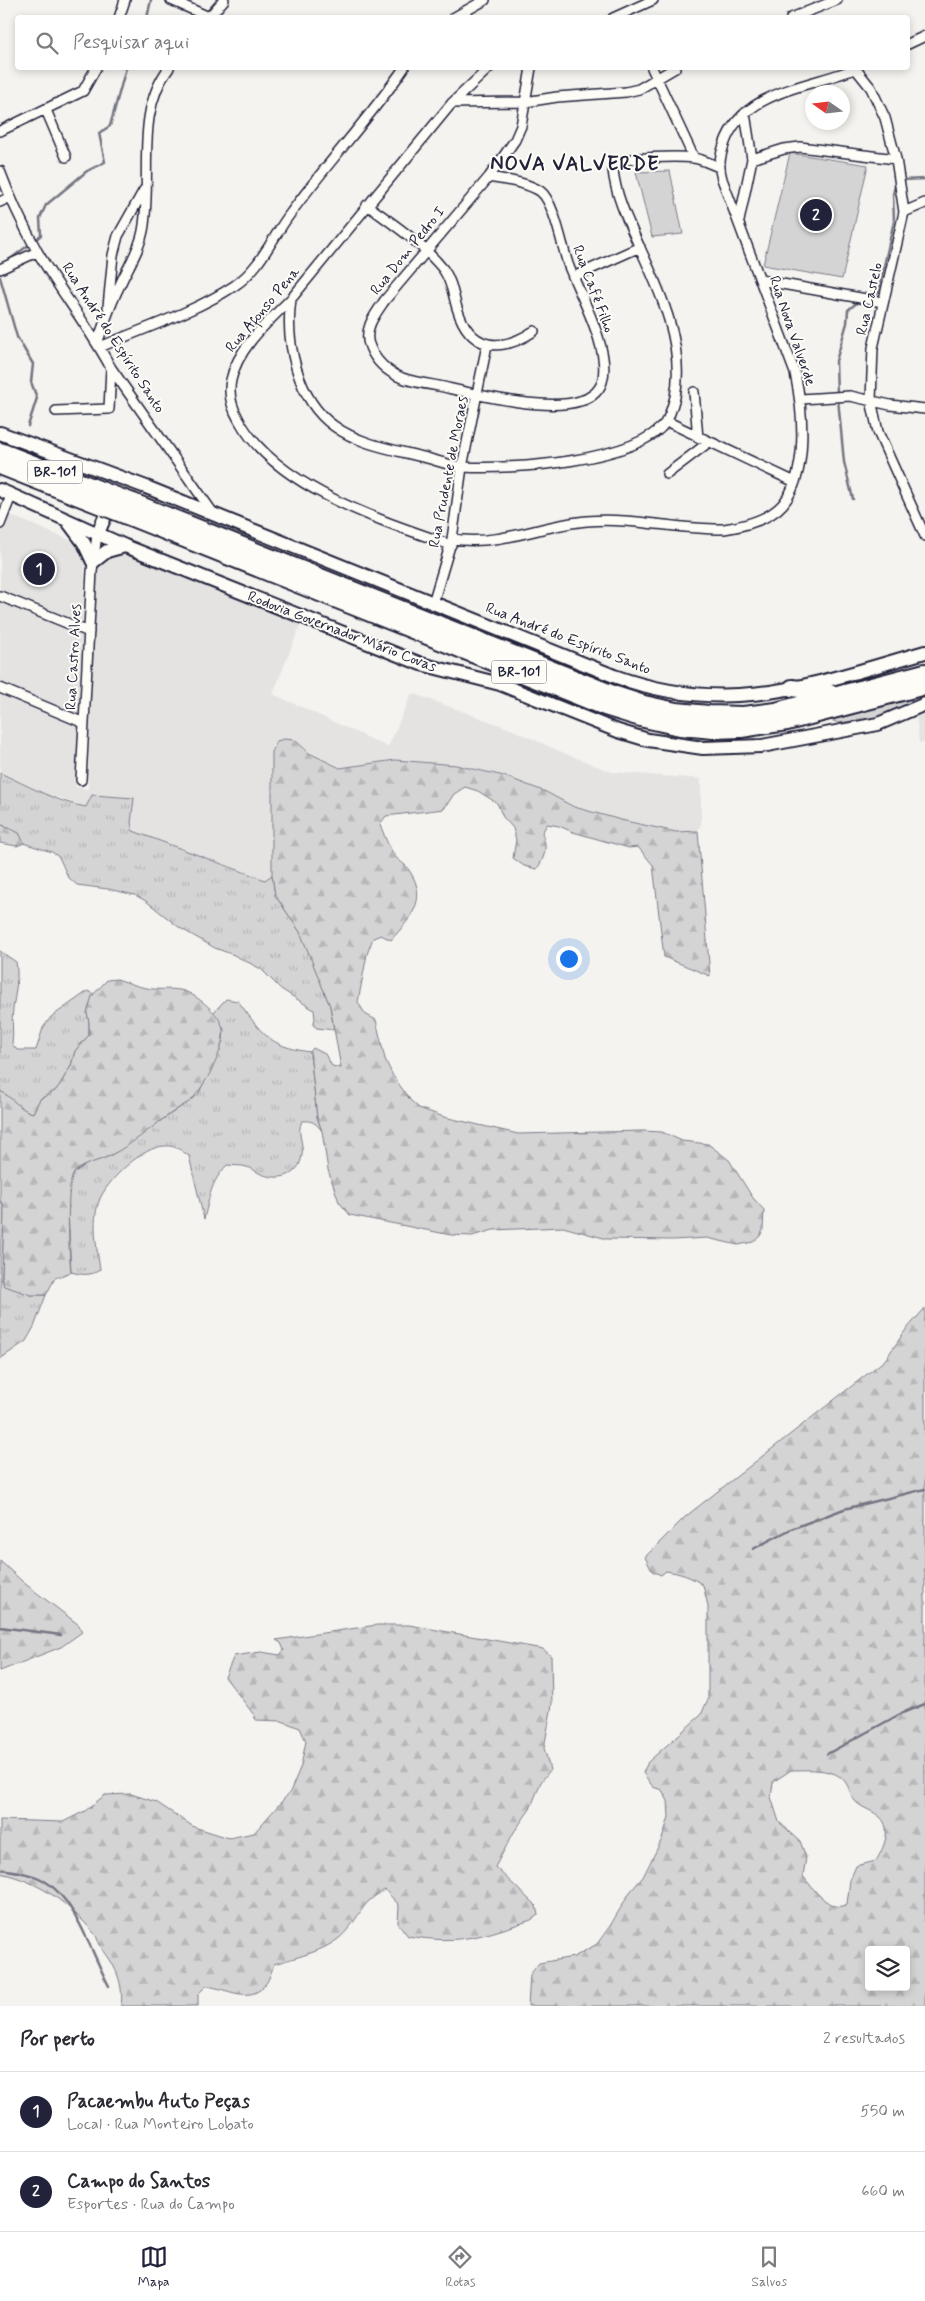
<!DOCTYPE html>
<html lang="pt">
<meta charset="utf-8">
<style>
body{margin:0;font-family:Mynerve,sans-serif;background:#f2f2f3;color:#2b2b33}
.controls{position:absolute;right:15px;bottom:15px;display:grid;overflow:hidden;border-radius:5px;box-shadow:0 2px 8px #0003}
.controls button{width:45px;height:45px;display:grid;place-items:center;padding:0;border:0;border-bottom:1px solid #e1e1e2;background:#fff;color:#2b2b33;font:25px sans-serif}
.compass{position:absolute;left:805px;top:85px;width:45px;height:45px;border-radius:50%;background:#fff;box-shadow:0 2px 8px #0003;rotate:284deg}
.you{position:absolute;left:568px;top:958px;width:18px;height:18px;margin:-12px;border:4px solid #fff;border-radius:50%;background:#1a73e8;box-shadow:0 0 0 8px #1a73e833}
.badge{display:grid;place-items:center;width:32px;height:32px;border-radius:50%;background:#22223b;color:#fff;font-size:16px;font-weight:700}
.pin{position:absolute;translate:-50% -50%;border:2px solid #fff;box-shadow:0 1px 5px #0006}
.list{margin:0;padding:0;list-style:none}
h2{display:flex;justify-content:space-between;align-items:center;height:65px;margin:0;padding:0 20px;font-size:21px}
h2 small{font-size:16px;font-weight:400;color:#7c7c81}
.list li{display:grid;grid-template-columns:32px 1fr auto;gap:15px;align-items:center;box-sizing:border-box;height:80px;padding:0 20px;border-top:1px solid #e1e1e2}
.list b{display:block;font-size:19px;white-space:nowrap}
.list p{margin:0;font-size:16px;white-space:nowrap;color:#7c7c81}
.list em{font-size:16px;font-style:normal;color:#7c7c81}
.icon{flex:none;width:28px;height:28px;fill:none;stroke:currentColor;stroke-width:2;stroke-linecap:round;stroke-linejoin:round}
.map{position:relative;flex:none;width:925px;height:2006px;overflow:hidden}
.search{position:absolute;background:#fff;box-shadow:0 2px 8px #0003;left:15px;right:15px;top:15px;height:55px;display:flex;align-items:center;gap:12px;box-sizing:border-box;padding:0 18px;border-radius:5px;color:#7c7c81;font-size:19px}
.sheet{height:225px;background:#fff}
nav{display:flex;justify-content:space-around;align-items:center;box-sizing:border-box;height:70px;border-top:1px solid #e1e1e2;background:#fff;font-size:14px;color:#7c7c81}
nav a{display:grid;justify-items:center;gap:2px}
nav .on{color:#22223b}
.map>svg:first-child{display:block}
.built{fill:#e4e3e2}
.grass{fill:url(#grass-tufts);stroke:#7c7b88}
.forest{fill:url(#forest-firs);stroke:#7c7b88;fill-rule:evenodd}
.pitch{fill:#d5d4d5;stroke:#7c7b88}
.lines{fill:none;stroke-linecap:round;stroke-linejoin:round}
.stream{stroke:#757582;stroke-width:2.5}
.street-casing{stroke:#22223b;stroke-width:12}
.secondary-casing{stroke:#22223b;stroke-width:16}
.highway-casing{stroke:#22223b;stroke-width:20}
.street{stroke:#fdfcf7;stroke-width:9}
.secondary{stroke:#fdfcf7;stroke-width:12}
.highway{stroke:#fdfcf7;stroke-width:16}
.highway-bridge-casing{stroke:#22223b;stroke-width:20;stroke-linecap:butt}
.highway-bridge{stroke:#fdfcf7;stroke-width:16}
.labels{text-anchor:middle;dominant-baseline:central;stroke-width:4;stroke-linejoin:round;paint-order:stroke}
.shield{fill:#fdfcf7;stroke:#646373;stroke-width:1}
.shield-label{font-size:14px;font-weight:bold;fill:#22223b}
.street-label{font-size:15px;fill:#22223b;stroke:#fdfcf7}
.district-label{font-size:20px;font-weight:bold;letter-spacing:1px;fill:#22223b;stroke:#fdfcf7}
</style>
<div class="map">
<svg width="925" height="2006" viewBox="0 0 925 2006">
<defs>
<pattern id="grass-tufts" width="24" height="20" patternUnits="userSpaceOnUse" patternTransform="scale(1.25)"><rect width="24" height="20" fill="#d5d4d5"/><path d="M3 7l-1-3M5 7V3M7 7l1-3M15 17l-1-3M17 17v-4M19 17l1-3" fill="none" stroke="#b7b6b8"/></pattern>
<pattern id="forest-firs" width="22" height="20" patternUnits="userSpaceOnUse" patternTransform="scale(1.25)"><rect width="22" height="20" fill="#d5d4d5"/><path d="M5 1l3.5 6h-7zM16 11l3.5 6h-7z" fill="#b7b6b8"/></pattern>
</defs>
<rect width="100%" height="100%" fill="#f4f3ef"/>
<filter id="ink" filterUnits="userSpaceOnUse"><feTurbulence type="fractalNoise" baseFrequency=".02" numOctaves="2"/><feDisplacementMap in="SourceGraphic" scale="10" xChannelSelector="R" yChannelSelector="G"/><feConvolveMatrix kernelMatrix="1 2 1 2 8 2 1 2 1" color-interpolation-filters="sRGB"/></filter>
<g filter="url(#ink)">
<!-- built -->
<path class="built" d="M0,511l79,33 6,14 -9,229 12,2 7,-216 4,-10 21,-13 182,71 -29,73 115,53 24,-54 99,36 53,24 48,19 89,7v45l-3,7 -22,1 -55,-12 -47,-13 -28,-15 -42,-16 -48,-11 -61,-5 -55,8 -31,-15 -14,-13 -23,12v123l-7,5 -132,-49 -2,-7 3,-26 -13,-1 -31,4 -4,6 -42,-14 -44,-20z
M925,711v31l-6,1 -3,-30z"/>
<!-- grass -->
<path class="grass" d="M925,694v16l-87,13 -7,-3z
M0,773c27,12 56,29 86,34l6,-12 42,3 -3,25 2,8 132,49 7,-5 3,20 25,37 9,20 21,54 4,24 -17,-2 -4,-3 2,-6 -1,-9 -33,-21 -20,-20 -27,-14 -19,-7 -35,-20 -34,-27 -11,-6 -27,-6 -31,-4 -9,-8 -9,-20 -7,-5 -29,-9 -4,-10 -19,-9z
M0,951l16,11c3,17 -1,31 -3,47 -2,11 1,23 -1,35l5,6h19l7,-22 8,-11 37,-26 6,3 -7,19 2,9v13l-14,16 -4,15 -12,20 -4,5 -15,8 -7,14c-12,-2 -21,-16 -33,-22z
M226,999l12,2c24,32 29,45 72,51l7,65 5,14c-6,-8 -10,-11 -20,-10 -6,12 2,21 0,34 -3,22 -23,26 -41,19 -5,-2 -9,-6 -14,-7 -6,-2 -14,-1 -20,-2 -17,18 -17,31 -23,54l-15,-63c-8,-6 -15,-11 -24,-10 -22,0 -59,35 -66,55 -8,23 -2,46 1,69 -10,6 -18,5 -29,2l-3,-63 1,-25 6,-12 12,-8 23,-8 88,-61 25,-54 1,-12 -11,-16z
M0,1201l3,2 1,10 -2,68 29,14h15l-12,32 -8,14 -26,18z"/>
<!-- forest -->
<path class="forest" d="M284,739l11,1 14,13 31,15 55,-8 61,5 48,11 42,16 28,15 47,13 55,12 22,-1 12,145 -46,-19 -11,-92 -15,-18 -9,1 -56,-16 -14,-6 -12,-2 -5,9c6,14 3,24 -5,36l-13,-3 -11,-8 3,-18 -3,-12 -10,-11 -6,-14 -19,-12 -13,-4 -11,7 -10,15 -58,7 -6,8c4,11 8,22 15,32 2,4 7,6 11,10 24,31 7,50 -15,74l-10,-5 -8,3 -6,16 -9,48 7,12 11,6 9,39 8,17 18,25 8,7 25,9 74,17 125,-3 19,1 20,9 26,3 21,16 24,38 11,12 -1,20 -3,6 -7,6 -15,3 -31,-7 -34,2 -66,-1 -44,-12 -70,3 -21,6 -21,-1 -101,-20 -11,-13 -11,-32 -6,-39 -5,-14 -7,-65 3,-4 12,6 7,12 9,2 -11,-62 -30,-74 -25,-37 -3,-20v-123l5,-11z
M0,824l19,9 5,10 -7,3 -17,-3z
M117,979c13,4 23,9 37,10 10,1 20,-1 30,2 14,5 39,25 39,40 2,19 -20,59 -34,71 -28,15 -52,41 -80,54 -11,6 -27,7 -35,17 -9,13 -5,81 -3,99l-16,6 -9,17h-15l-27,-9 -2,-6 2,-67 -1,-10 -3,-2v-110c12,6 21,20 33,22l7,-14 15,-8 4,-5 12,-20 4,-15 14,-16v-13l-2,-9 5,-17 15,-16z
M925,1308v698h-397l2,-31 9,-12 35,-6 23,-13 13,-18 20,-34 13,-15 19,-38 7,-22 -1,-16 -6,-11 -9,-3 -10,-14 5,-11 53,-47 7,-16v-93l-5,-21c-11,-8 -23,-12 -37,-14l-5,4 -9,-4 -7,-14 40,-40 200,-157 20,-29zM791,1770c16,0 45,-3 55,13 4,6 5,15 11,20 7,6 17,8 23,14 13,12 3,32 -4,44l-20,5 -6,14 -3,24c-16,11 -36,-18 -44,-28l3,-19 -6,-16 -21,-19 -8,-25 2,-15zM869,1950h37v37h-37z
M0,1561l24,22 55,42 3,7 -21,15 -61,24z
M377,1625h32l134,24 8,7 1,49 -8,43 6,22 -9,12 -11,27 -16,23 -19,35 41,39 2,9 -7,5c-48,16 -71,25 -123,16l-10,-13 1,-18 -14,-15c-24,13 -21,20 -37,39 -17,22 -49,27 -74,35 -2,6 -4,13 -7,18 -15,24 -40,6 -61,4l-8,8v12h-77c3,-21 -5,-40 -18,-56 -4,-5 -5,-12 -9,-17 -26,-30 -53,-51 -94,-60v-53l63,2 22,-11 20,-16 26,-1 25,8 38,25 35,11 25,-5 36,-41 11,-26 5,-25 -6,-13 -18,-7 -27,-1 -1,-5 -29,-38 9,-21 27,-4 19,3 4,-5 -3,-7 -5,-3z"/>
<!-- pitch -->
<path class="pitch" d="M790,153l78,12 -26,114 -79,-14z
M670,171l13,63 -31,3 -16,-65z"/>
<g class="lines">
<!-- stream -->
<path class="stream" d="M147,18l4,-18
M901,180l24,-1
M35,240l6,-5 -1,-17 6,-13 41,-34 18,-9 -6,-29 11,-7 16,-58
M9,260l21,-16
M0,277l17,60 16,27 -2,18 6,16 -9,28
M871,297l7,-4 16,-72 -1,-27 3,-12
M837,394l-1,-33 11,-38 1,-13 11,-9
M838,399l6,63 9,37
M753,1549l38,-20 53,-20 81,-20
M0,1627l61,8
M827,1754l75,-41 23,-9
M0,1869c13,2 29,4 41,10 35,18 50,74 68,107"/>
<defs>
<path id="street" d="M171,0l38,17
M119,18l6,-18
M208,18l16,-18
M453,18l32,-18
M613,18l40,-18
M791,18l46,-18
M908,44l17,-8
M652,68l42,90
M855,68l16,20 14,30 11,41 8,53 -31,136 -2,52 7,32 47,104
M452,103l73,-1 32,-5 69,-5 13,-3 36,-21
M46,110l20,47
M745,113l7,46
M0,131l83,-40 13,-23
M0,171c10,27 23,54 37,80 23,40 52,76 74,117l102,145
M489,177c16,3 36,5 51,14 14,10 22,55 28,73 11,30 44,86 34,118 -3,10 -13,17 -22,19 -35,11 -105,-7 -141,-15 -12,-2 -26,-4 -37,-8 -14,-6 -26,-16 -32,-31 -8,-17 6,-34 15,-47l104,-123 26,-37 6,-14 10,-58
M0,202l10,-5
M367,205c27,20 55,38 76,64 9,12 10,26 14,39 13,43 44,45 77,23
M904,212l21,-9
M739,221l13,-62 32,-10 16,-2 96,12
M0,269l37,-17
M573,277l67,-30
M760,280l123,22
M291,299c-6,42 6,101 43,127 26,19 62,24 93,32 11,3 24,8 36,9 48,3 173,-5 203,-45 4,-6 7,-18 9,-25 10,-51 -14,-104 -35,-149 -11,-25 -24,-50 -27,-78l3,-7c10,-6 64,-7 77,-5 9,1 18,6 26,9
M108,307l5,-52 5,-19 26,-46
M97,344c7,-20 13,-39 22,-57 8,-19 20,-35 24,-56 10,-53 -9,-118 26,-163
M100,347c44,-19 93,-34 134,-61 26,-17 38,-48 56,-72 36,-50 79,-95 114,-146
M694,392l4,46
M801,399l49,-3 40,9 35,4
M56,411l53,-2 2,-41
M666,421l129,61
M667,474l42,-32
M0,524l11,-28
M452,539c52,7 87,-14 135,-18 46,-4 91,9 137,8 20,-3 45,-9 59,-25 26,-32 20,-93 12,-131l-73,-194c-4,-13 -2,-22 2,-34 18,-55 87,-58 133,-77
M451,545c-69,-24 -176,-58 -212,-125 -7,-12 -11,-26 -8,-40 7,-33 37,-58 60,-81l161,-196 37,-35
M0,596l89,36
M433,603l19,-64 10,-72 25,-122
M0,688l84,35
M81,780l11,-209 5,-36"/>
<path id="secondary" d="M0,433l146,54 468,189c116,42 199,8 311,-24
M0,490l125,56 296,118 79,20 118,47 30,9 55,8 59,-2 116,-22 47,-20
M69,523l15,20 9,19 14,-11 18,-5
M97,535l15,-34"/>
<path id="highway" d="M0,451l109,42
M0,466l104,41
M133,502l480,192 31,10 32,7 33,3 34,1 33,-4 149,-39
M127,516l478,191 39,12 36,8 34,3 27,-1 46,-7 138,-36
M792,688l38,5"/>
</defs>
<!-- street casing -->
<use href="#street" class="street-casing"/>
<!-- secondary casing -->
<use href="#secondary" class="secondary-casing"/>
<!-- highway casing -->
<use href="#highway" class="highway-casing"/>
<!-- street -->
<use href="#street" class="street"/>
<!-- secondary -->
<use href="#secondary" class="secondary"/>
<!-- highway -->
<use href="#highway" class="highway"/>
<defs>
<path id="highway-bridge" d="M109,493l24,9
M104,507l23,9"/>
</defs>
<!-- highway-bridge casing -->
<use href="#highway-bridge" class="highway-bridge-casing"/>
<!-- highway-bridge -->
<use href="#highway-bridge" class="highway-bridge"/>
</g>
</g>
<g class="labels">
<!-- shield labels -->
<g class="shield">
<rect x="27.5" y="460.5" width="55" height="23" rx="4"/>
<rect x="491.5" y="660.5" width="55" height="23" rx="4"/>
</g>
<g class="shield-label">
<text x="55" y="472">BR-101</text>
<text x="519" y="672">BR-101</text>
</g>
<!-- street labels -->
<g class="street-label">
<text transform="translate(408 251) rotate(-51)">Rua Dom Pedro I</text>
<text transform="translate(593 289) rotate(69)">Rua Café Filho</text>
<text transform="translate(870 299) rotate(-77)">Rua Castelo</text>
<text transform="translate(263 310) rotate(-50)">Rua Afonso Pena</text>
<text transform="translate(792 331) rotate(71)">Rua Nova Valverde</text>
<text transform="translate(113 338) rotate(57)">Rua André do Espírito Santo</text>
<text transform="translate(449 472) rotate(-79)">Rua Prudente de Moraes</text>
<text transform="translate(342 632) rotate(21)">Rodovia Governador Mário Covas</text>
<text transform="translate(568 639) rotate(21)">Rua André do Espírito Santo</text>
<text transform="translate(74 657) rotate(-87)">Rua Castro Alves</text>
</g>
<!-- district labels -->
<g class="district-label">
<text x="575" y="164">NOVA VALVERDE</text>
</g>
</g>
</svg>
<div class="controls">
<button><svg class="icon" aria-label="layers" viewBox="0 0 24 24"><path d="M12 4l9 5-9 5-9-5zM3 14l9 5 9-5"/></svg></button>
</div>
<svg class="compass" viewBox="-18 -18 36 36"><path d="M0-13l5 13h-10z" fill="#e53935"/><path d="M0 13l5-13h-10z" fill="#7c7c81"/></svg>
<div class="you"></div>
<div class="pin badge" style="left:39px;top:569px">1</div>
<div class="pin badge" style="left:816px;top:215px">2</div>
<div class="search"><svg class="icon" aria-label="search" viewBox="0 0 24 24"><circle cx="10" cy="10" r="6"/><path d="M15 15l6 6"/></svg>Pesquisar aqui</div>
</div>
<section class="sheet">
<h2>Por perto<small>2 resultados</small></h2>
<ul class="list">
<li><span class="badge">1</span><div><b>Pacaembu Auto Peças</b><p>Local · Rua Monteiro Lobato</p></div><em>550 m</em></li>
<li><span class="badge">2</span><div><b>Campo do Santos</b><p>Esportes · Rua do Campo</p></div><em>660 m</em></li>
</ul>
</section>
<nav>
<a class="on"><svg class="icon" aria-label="map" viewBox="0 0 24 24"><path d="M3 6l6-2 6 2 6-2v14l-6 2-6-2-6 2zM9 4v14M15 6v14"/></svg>Mapa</a>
<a><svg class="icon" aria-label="directions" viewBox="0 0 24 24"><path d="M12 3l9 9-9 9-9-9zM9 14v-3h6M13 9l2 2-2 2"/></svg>Rotas</a>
<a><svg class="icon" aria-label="saved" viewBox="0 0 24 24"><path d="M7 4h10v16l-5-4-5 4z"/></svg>Salvos</a>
</nav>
